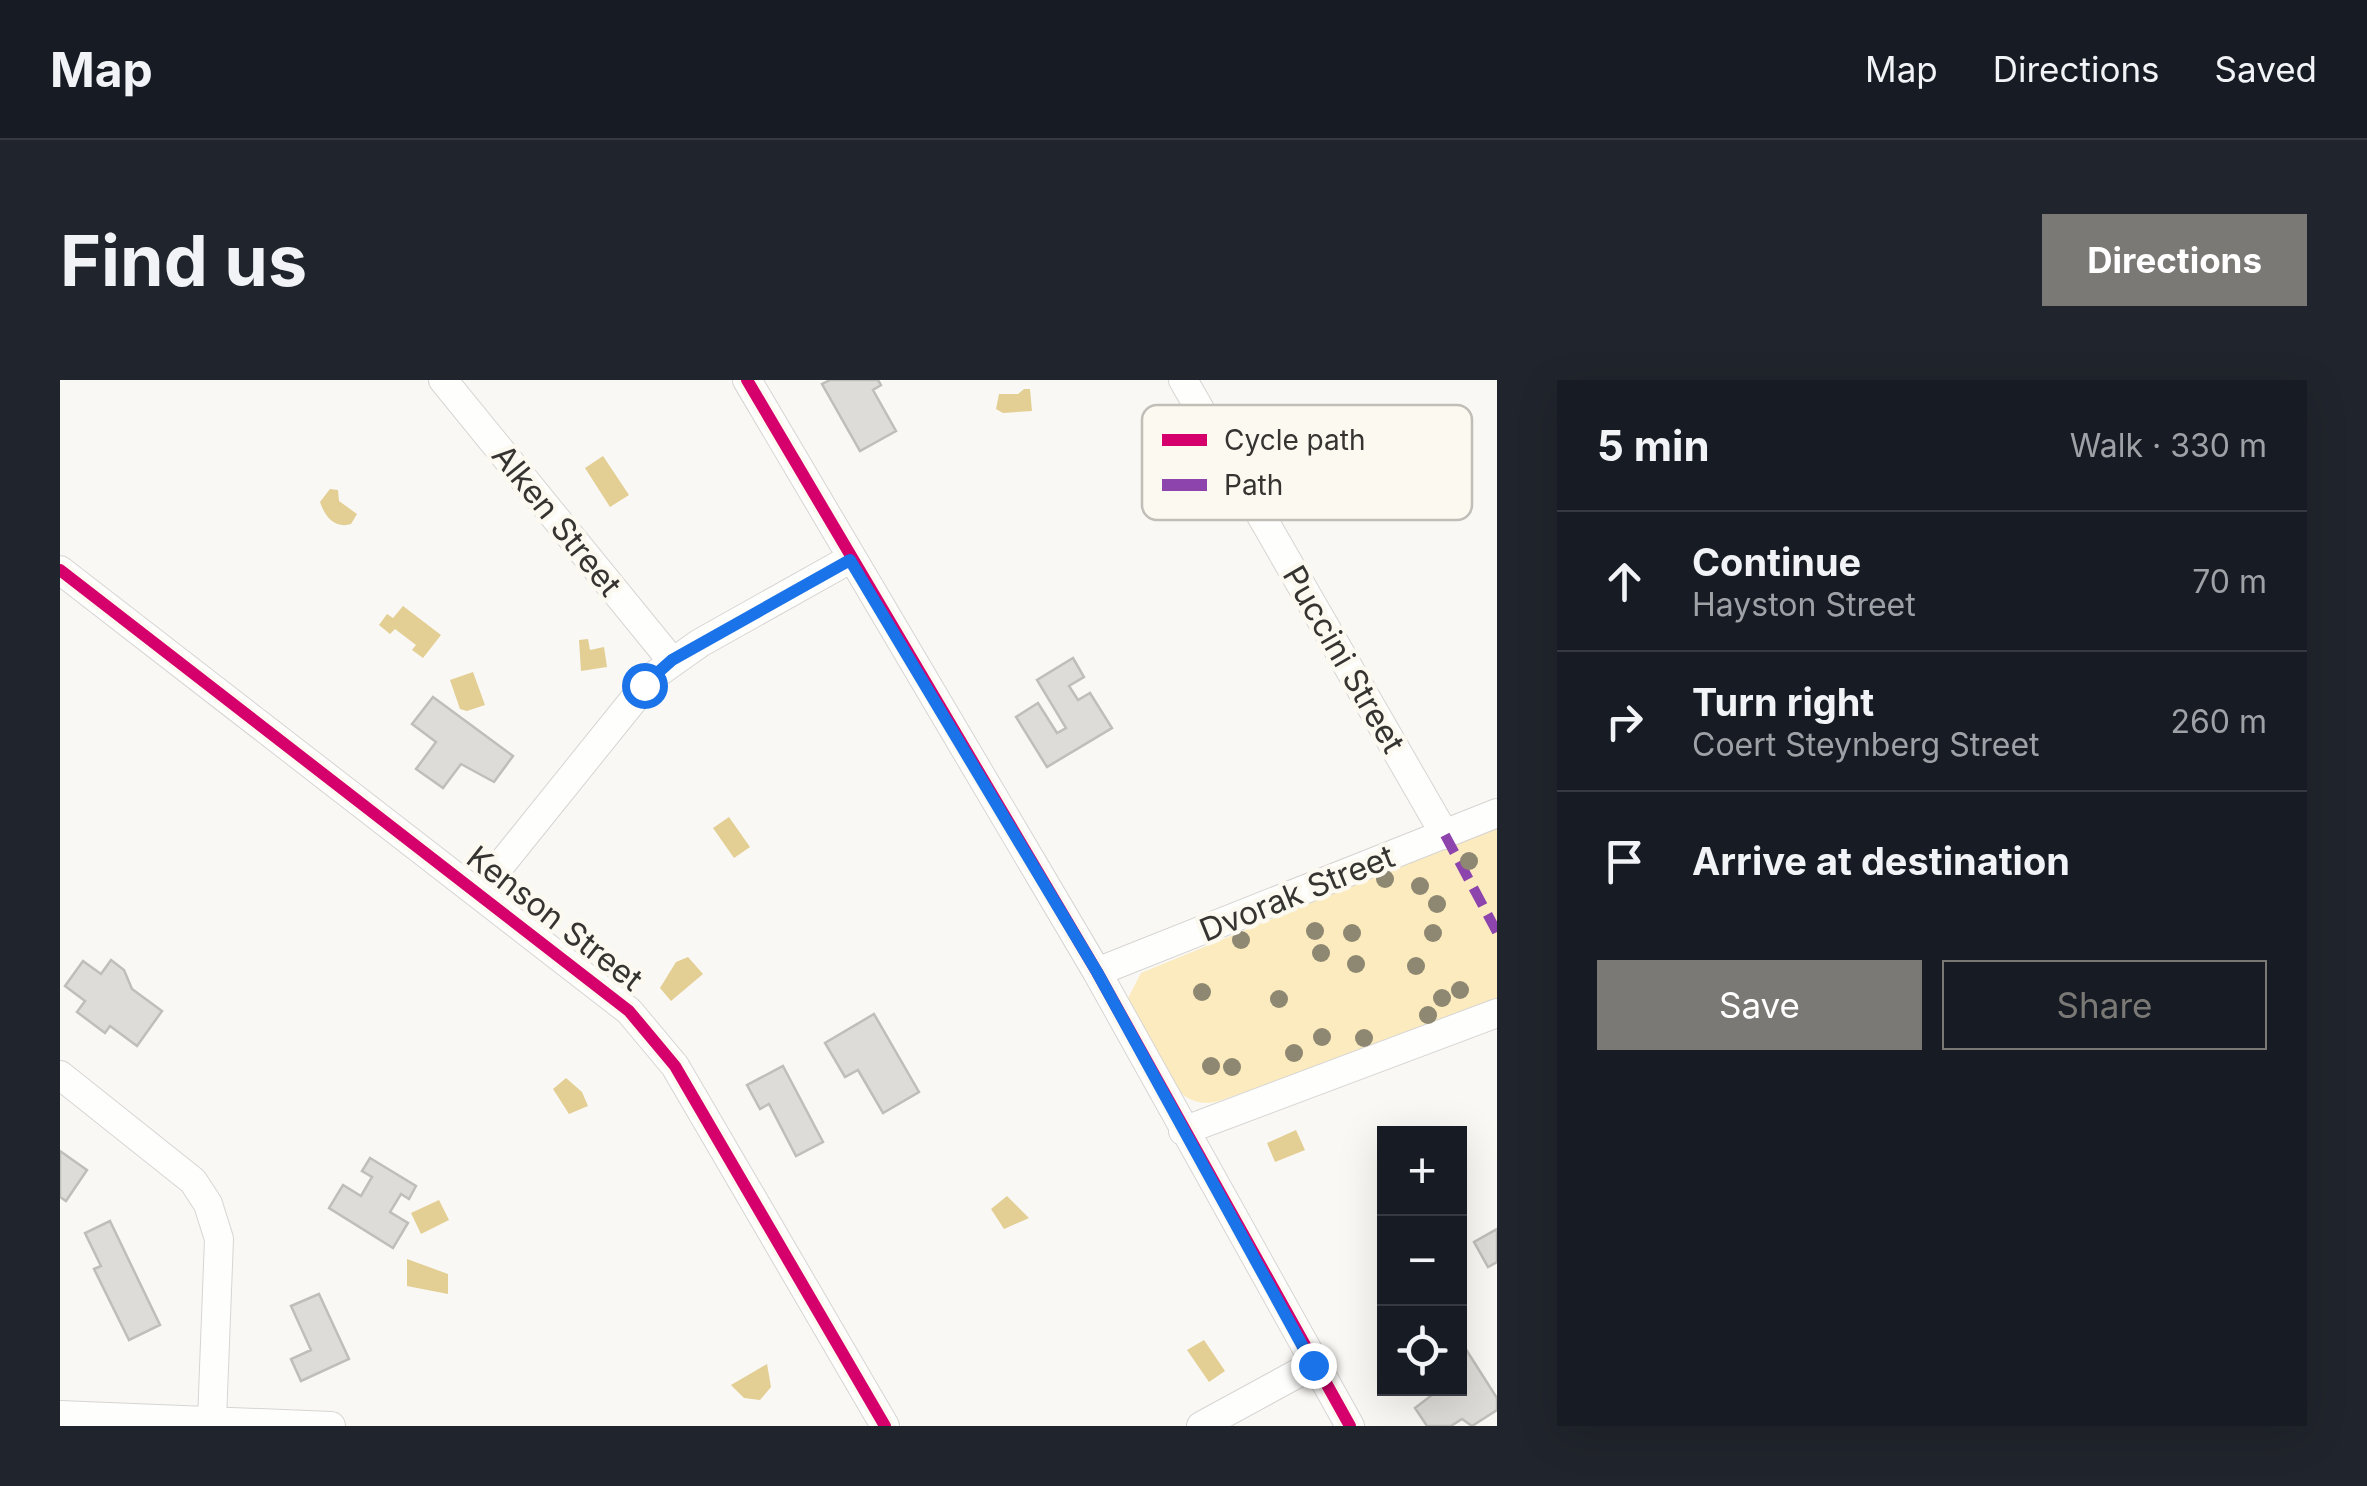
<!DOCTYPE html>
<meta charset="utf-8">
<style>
body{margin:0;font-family:Inter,sans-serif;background:#20242c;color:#f1f3f6}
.controls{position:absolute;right:30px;bottom:30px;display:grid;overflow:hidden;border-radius:0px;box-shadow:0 10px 40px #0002}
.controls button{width:90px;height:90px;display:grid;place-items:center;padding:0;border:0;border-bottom:2px solid #363941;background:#171b24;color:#f1f3f6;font:50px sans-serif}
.stop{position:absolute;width:30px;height:30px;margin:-22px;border:8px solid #1a73e8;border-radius:50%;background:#fff}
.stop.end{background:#1a73e8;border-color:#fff;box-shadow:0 2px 10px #0008}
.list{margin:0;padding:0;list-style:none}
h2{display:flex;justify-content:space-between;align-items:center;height:130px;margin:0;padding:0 40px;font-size:42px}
h2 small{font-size:32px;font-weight:400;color:#9ea1a6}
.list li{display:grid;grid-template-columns:65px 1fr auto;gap:30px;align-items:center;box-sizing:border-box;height:140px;padding:0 40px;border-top:2px solid #363941}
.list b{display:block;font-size:38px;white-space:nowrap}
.list p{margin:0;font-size:32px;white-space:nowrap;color:#9ea1a6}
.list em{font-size:32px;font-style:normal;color:#9ea1a6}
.actions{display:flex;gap:20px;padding:30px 40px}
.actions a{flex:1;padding:22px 0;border:2px solid #7a7975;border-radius:0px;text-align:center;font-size:35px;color:#7a7975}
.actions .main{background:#7a7975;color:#fff}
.icon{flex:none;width:55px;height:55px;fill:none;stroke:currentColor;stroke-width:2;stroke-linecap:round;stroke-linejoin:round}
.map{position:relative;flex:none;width:1437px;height:1046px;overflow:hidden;border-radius:0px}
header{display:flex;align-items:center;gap:60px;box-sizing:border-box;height:140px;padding:0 50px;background:#171b24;border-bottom:2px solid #363941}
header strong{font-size:48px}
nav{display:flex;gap:55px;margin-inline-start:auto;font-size:35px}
.intro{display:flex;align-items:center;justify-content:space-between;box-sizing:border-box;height:240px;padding:0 60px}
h1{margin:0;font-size:70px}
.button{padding:25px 45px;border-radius:0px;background:#7a7975;color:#fff;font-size:35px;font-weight:700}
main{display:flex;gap:60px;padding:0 60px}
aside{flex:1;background:#171b24;border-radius:0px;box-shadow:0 10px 40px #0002}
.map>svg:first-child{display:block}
.green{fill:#fbebbe}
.water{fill:#e3ce93}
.building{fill:#dddcd8;stroke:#bfbeba;stroke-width:2.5}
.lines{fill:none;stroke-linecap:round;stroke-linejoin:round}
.minor-casing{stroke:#d7d5d3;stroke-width:30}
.minor{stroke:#fefefd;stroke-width:28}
.quiet{stroke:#8e44ad;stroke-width:10;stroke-dasharray:20 10;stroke-linecap:butt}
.cycleway-casing{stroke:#fcf9f1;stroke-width:19}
.cycleway{stroke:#d6006c;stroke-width:12}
.tree{fill:#8e8771}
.route{stroke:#1a73e8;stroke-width:12}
.labels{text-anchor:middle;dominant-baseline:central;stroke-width:9;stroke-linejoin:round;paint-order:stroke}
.street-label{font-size:32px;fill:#353431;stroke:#fcf9f1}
.key{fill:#fcf9f1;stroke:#c0beb7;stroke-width:2.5}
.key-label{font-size:28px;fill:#353431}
</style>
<header>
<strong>Map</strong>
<nav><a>Map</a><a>Directions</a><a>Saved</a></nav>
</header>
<div class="intro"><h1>Find us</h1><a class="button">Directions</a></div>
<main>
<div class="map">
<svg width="1437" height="1046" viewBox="0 0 1437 1046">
<rect width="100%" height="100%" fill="#f9f8f4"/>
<!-- green -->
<path class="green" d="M1437,446v176l-278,99c-51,15 -73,-65 -92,-101l14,-27z"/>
<!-- water -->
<path class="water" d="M964,9h6l2,22 -29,2 -7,-4 3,-15h19z
M543,76l26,39 -19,12 -25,-39z
M270,109l8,1 1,11 18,13 -6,10c-16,5 -26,-7 -31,-22z
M343,226l38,29 -18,23 -11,-8 4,-5 -21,-16 -5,5 -11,-9 8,-11 6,4z
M528,259l2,11 14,-3 3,20 -26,4 -2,-31z
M413,292l12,33 -18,6 -7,-2 -10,-29z
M669,437l21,30 -16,11 -21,-30z
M628,577l15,17 -32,27 -11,-13 16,-26z
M506,698l16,14 6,14 -19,8 -16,-25z
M1236,750l9,20 -30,12 -8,-19z
M947,816l22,22 -25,11 -13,-20z
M379,820l10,20 -28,14 -10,-21z
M347,879l41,15v20l-41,-8z
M1144,960l21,31 -16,11 -22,-32z
M707,984l4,23 -11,13 -16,-2 -13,-13z"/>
<!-- building -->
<path class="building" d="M770,0h48l3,5 -8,5 23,41 -36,20 -38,-67z
M1013,278l11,19 -15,9 9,14 12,-7 22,35 -65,39 -31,-50 22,-14 19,30 9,-5 -29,-48z
M373,317l80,59 -19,26 -33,-18 -18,24 -27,-19 20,-27 -24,-18z
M51,580l13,10 8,19 30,22 -25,35 -27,-20 -5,7 -28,-21 8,-11 -20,-15 18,-25 18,13z
M814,634l45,78 -36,21 -25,-43 -13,7 -20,-34z
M723,686l40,76 -27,14 -27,-52 -9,5 -13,-24z
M0,771l27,19 -21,31 -6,-4z
M310,778l46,28 -7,13 -8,-5 -11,18 18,11 -15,25 -64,-40 14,-23 18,11 11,-19 -10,-6z
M50,841l50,104 -31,15 -35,-71 7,-3 -16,-33z
M1437,849v33l-9,5 -14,-25z
M259,914l30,65 -48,22 -10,-22 20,-9 -20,-44z
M1400,960l37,58v12l-25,16 -10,-7 -11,7h-24l-12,-18 26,-20h19z"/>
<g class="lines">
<defs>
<path id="minor" d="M383,0l229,281
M687,0l350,592 253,454
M1123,0l262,455
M0,190l569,441 46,55 210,360
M419,512l173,-215 48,-34 150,-84
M1037,592l400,-159
M0,695l133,106 15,23 11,35 -7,181
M1123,751l314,-118
M0,1035l271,11
M1141,1046l112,-61"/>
</defs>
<!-- minor casing -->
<use href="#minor" class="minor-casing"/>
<!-- minor -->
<use href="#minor" class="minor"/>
<!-- quiet -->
<path class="quiet" d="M1385,455l52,97"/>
<defs>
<path id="cycleway" d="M687,0l350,592 253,454
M0,190l569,441 46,55 210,360"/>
</defs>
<!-- cycleway casing -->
<use href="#cycleway" class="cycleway-casing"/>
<!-- cycleway -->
<use href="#cycleway" class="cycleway"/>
</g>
<!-- trees -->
<g class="tree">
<circle cx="1409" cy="481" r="9"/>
<circle cx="1325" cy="499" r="9"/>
<circle cx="1360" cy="506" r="9"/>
<circle cx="1377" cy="524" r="9"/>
<circle cx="1255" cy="551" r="9"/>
<circle cx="1292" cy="553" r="9"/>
<circle cx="1373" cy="553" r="9"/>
<circle cx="1181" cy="560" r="9"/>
<circle cx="1261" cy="573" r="9"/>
<circle cx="1296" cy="584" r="9"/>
<circle cx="1356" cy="586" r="9"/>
<circle cx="1400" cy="610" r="9"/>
<circle cx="1142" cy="612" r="9"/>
<circle cx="1382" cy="618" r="9"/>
<circle cx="1219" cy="619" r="9"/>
<circle cx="1368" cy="635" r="9"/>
<circle cx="1262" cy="657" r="9"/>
<circle cx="1304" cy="658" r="9"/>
<circle cx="1234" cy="673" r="9"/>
<circle cx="1151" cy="686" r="9"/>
<circle cx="1172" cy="687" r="9"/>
</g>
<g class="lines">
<!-- route -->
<path class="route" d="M584,305l28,-25 178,-100 247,412 216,393"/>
</g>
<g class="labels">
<!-- street labels -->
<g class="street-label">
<text transform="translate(497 140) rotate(51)">Alken Street</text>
<text transform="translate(1284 279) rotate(60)">Puccini Street</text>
<text transform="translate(1237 513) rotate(-22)">Dvorak Street</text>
<text transform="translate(495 538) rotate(38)">Kenson Street</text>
</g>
</g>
<!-- legend -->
<rect x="1082" y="25" width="330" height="115" rx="15" class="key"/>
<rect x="1102" y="54" width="45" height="12" fill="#d6006c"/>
<rect x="1102" y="99" width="45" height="12" fill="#8e44ad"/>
<g class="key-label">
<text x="1164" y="70">Cycle path</text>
<text x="1164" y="115">Path</text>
</g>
</svg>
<div class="controls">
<button>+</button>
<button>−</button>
<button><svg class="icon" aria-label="locate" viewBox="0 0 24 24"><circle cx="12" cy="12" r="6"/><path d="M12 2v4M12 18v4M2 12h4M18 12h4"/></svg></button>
</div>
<div class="stop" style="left:584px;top:305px"></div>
<div class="stop end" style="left:1253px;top:985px"></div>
</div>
<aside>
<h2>5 min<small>Walk · 330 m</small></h2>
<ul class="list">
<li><svg class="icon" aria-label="ahead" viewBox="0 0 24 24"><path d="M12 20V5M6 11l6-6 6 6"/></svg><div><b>Continue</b><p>Hayston Street</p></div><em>70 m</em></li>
<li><svg class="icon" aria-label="right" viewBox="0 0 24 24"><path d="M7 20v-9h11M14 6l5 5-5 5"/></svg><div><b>Turn right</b><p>Coert Steynberg Street</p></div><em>260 m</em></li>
<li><svg class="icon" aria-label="arrive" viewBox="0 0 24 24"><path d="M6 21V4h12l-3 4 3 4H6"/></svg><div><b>Arrive at destination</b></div></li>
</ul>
<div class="actions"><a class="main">Save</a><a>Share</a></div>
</aside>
</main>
